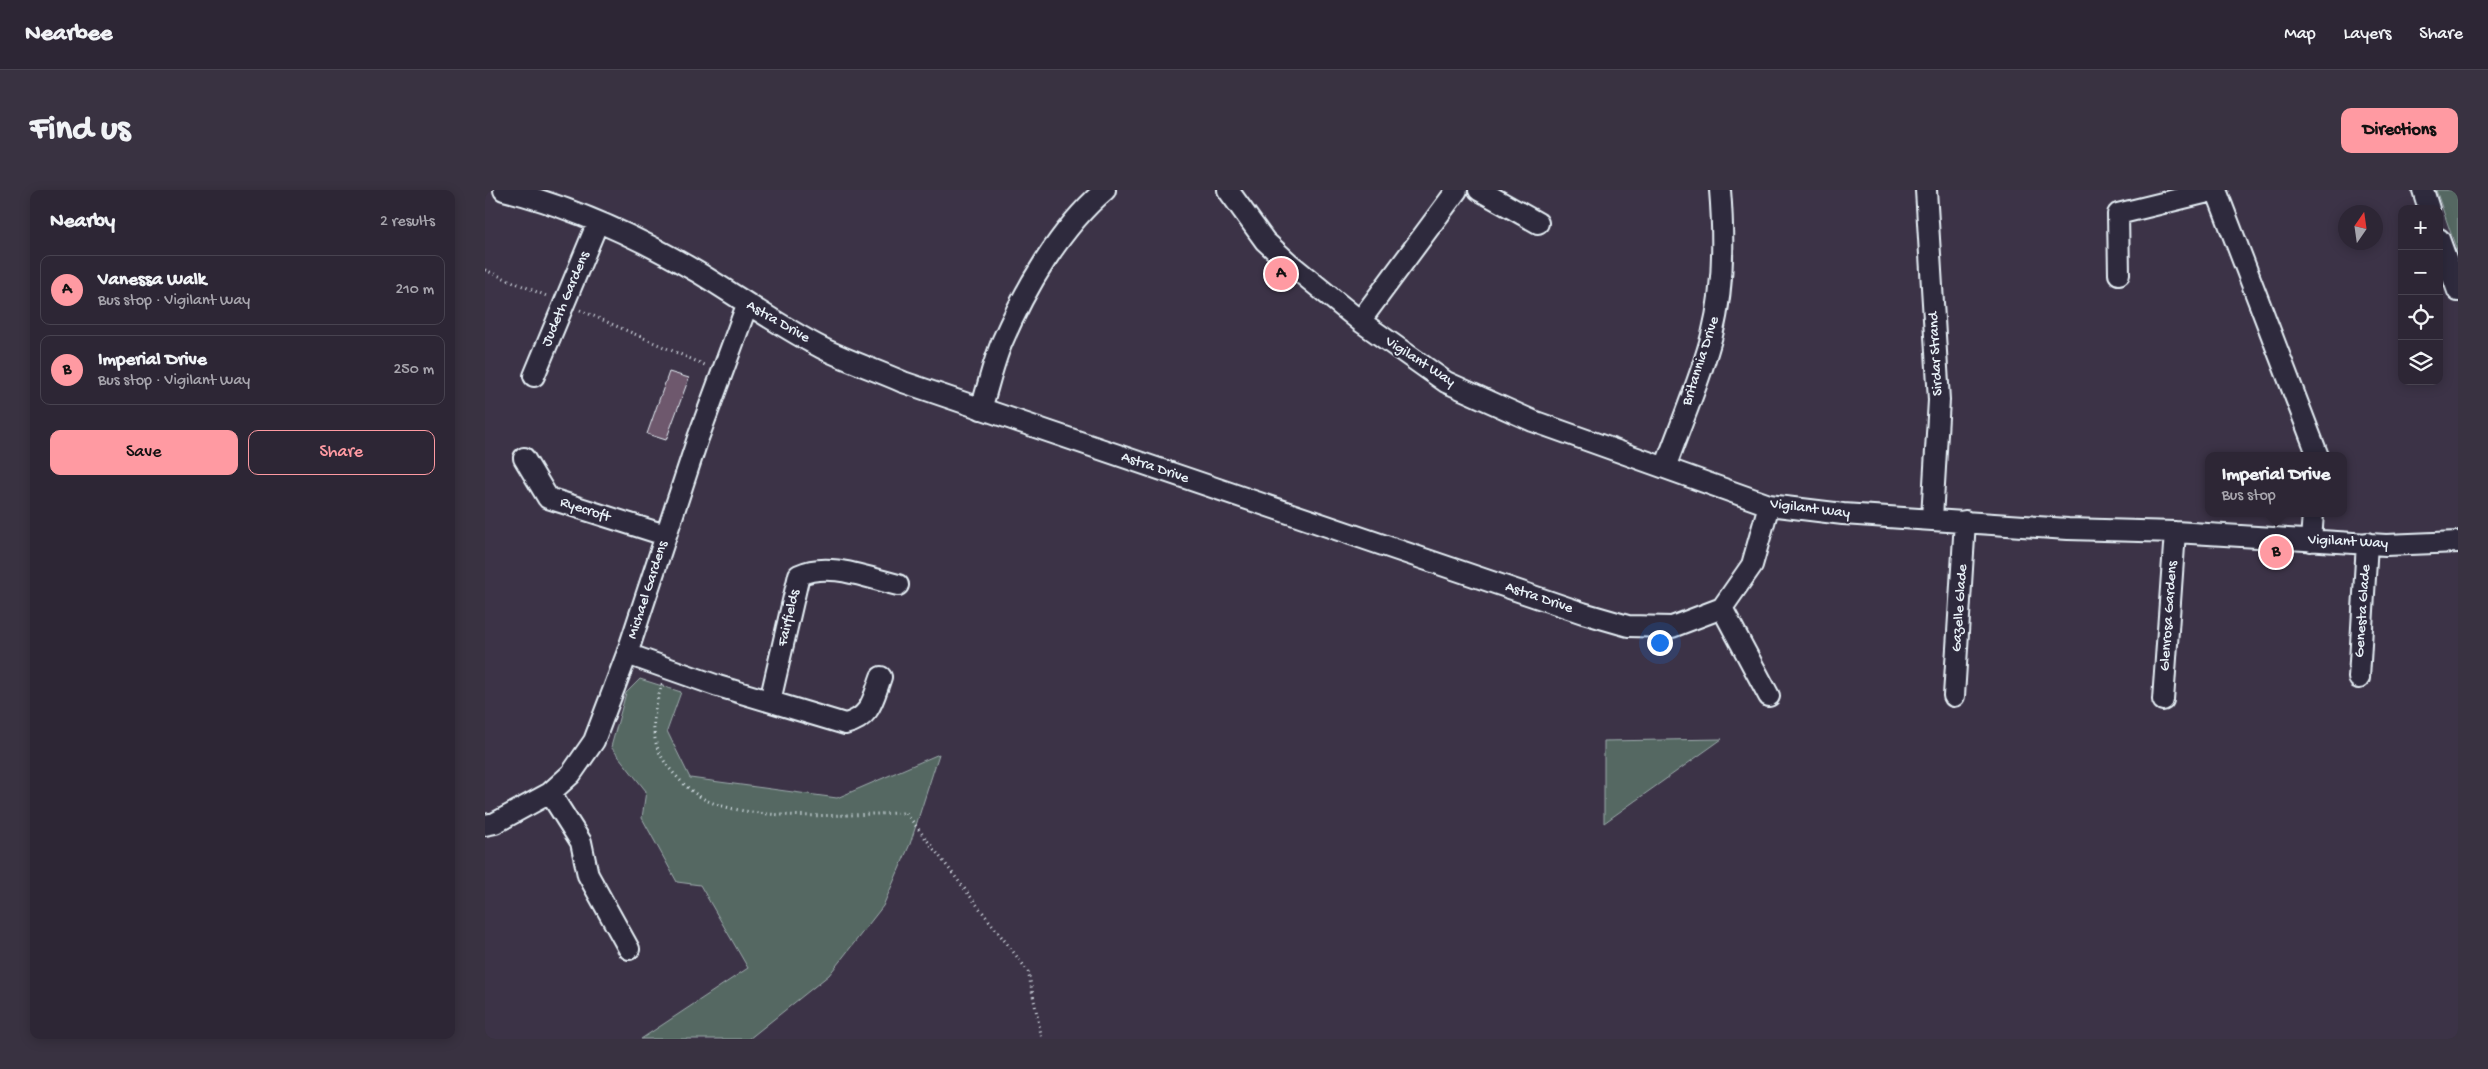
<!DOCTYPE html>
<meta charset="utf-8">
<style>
body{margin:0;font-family:"Gochi Hand",sans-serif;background:#393241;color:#f1f3f6}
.controls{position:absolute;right:15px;top:15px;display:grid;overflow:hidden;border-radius:10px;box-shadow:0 2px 12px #0003}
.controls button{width:45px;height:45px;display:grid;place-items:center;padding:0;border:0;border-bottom:1px solid #484350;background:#2d2635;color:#f1f3f6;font:25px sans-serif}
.compass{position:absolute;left:1853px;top:15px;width:45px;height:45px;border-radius:50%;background:#2d2635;box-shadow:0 2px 12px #0003;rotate:13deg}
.you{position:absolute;left:1174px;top:452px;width:18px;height:18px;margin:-12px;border:4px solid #fff;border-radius:50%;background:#1a73e8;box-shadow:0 0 0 8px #1a73e833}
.badge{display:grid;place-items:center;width:32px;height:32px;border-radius:50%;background:#ff9aa2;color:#111;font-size:16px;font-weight:700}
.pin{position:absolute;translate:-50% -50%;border:2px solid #fff;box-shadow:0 1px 5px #0006}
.popup{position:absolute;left:1720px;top:262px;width:142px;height:65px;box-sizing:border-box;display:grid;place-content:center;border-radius:10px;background:#2d2635;filter:drop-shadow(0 1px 4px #0005);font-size:16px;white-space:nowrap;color:#a7a5ad}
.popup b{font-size:19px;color:#f1f3f6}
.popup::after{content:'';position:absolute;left:50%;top:100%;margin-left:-10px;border:10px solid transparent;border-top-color:#2d2635}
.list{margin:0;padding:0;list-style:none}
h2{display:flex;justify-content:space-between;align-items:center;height:65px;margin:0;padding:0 20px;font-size:21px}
h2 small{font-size:16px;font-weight:400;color:#a7a5ad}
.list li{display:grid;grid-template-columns:32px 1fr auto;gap:15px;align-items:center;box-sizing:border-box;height:70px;margin:0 10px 10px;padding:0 10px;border:1px solid #484350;border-radius:10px}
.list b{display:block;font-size:19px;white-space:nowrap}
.list p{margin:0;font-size:16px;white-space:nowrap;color:#a7a5ad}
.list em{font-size:16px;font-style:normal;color:#a7a5ad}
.actions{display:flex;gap:10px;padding:15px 20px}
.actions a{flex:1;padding:11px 0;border:1px solid #ff9aa2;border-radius:10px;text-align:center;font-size:18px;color:#ff9aa2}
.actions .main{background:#ff9aa2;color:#111}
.icon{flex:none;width:28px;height:28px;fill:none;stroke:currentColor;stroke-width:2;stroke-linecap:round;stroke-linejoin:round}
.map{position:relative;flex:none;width:1973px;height:849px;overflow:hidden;border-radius:10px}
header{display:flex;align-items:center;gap:30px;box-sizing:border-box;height:70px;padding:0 25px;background:#2d2635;border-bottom:1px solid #484350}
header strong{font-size:24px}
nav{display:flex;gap:28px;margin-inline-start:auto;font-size:18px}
.intro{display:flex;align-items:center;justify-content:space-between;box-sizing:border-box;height:120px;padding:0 30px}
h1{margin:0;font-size:35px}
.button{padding:12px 22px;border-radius:10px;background:#ff9aa2;color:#111;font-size:18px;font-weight:700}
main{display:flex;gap:30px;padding:0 30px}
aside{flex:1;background:#2d2635;border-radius:10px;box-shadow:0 2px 12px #0003}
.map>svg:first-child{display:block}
.green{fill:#546862;stroke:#9eacad}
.building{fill:#6e586d;stroke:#e8f1f8}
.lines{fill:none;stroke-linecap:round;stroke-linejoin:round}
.minor-casing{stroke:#e8f1f8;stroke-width:24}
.path{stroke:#e8f1f8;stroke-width:3;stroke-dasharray:1 4;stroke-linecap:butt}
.minor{stroke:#2f2a3d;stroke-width:20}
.labels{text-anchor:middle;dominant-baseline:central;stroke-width:4;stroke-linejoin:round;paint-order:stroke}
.street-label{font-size:15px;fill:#e8f1f8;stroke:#2f2a3d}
</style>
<header>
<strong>Nearbee</strong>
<nav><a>Map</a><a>Layers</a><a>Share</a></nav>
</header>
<div class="intro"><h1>Find us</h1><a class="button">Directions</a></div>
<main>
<aside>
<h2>Nearby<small>2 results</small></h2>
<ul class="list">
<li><span class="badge">A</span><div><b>Vanessa Walk</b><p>Bus stop · Vigilant Way</p></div><em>210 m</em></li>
<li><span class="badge">B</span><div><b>Imperial Drive</b><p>Bus stop · Vigilant Way</p></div><em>250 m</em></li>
</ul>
<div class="actions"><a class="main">Save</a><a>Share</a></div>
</aside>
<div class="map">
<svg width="1973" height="849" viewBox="0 0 1973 849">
<rect width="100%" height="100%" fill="#3c3347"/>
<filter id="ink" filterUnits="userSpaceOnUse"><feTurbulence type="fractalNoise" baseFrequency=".02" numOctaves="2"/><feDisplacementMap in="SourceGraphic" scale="10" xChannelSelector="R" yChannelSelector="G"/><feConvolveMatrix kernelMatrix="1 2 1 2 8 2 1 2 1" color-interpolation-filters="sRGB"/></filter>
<g filter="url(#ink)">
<!-- green -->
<path class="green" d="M1951,0h22v64z
M155,489l41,13 -14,39 23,47 147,20 102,-44 -29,90 -27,62 -54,69 -80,64h-108l107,-71 -48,-83 -23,-3 -35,-64 4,-27 -35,-44 15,-54z
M1237,549l-118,84v-82z"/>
<!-- building -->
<path class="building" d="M184,182l20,6 -23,62 -19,-6z"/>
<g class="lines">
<defs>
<path id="minor" d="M19,0c68,17 134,47 195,83 41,25 80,53 123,75 26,13 54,22 81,34l680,231 45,13 44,1 50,-19 30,-43 17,-60
M743,0l37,51 25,23 70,57 86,61 87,39 236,84 74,9 225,15 107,3 211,13 72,-3
M994,0l59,33
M1441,0l13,210 -7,118
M1731,0l102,266
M1938,0l6,19
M1954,49l19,52
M1634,84l-1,-60 98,-24
M875,131l97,-131
M49,186l64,-154
M496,219c7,-22 12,-46 21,-67 23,-53 58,-114 103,-152
M39,268l24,40 117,37
M1180,278c15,-43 36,-89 47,-133 12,-47 12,-97 8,-145
M1826,351l2,-28
M1237,418l47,88
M142,464l91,32 127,38c26,-6 28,-25 36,-47
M1874,488l8,-135
M1469,506l11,-175
M1678,510l12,-168
M285,511l29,-126c30,-14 68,3 99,10
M65,603l31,49 7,33 41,74
M0,635l10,-2 55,-30 21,-19 23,-33 33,-87 71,-216 49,-133"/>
</defs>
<!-- minor casing -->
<use href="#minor" class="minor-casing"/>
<!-- path -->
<path class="path" d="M0,80l64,27
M95,120l127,56
M177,494c-12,38 -14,64 16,94 8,9 19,18 30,23 53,22 140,13 198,12l122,158 14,68"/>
<!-- minor -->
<use href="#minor" class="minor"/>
</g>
</g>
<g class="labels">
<!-- street labels -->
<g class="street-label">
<text transform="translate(81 109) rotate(-67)">Judeth Gardens</text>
<text transform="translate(293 132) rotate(30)">Astra Drive</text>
<text transform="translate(1451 164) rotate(-93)">Sirdar Strand</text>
<text transform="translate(1216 171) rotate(-72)">Britannia Drive</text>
<text transform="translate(935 172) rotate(33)">Vigilant Way</text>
<text transform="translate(670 278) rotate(19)">Astra Drive</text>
<text transform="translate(1325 319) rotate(7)">Vigilant Way</text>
<text transform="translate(100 320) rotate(18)">Ryecroft</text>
<text transform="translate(1863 352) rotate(3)">Vigilant Way</text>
<text transform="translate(163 400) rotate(-72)">Michael Gardens</text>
<text transform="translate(1054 408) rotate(19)">Astra Drive</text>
<text transform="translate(1475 418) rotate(-86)">Gazelle Glade</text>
<text transform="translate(1878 421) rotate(-86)">Genesta Glade</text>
<text transform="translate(1684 426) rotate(-86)">Glenrosa Gardens</text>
<text transform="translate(304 428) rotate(-77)">Fairfields</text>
</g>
</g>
</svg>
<div class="controls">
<button>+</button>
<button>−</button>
<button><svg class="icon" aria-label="locate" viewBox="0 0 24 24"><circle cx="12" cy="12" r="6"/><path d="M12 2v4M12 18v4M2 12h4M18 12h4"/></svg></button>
<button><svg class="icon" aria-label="layers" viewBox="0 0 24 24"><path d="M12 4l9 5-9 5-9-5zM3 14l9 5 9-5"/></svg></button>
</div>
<svg class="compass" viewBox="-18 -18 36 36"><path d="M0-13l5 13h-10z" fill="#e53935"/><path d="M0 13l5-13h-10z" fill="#a7a5ad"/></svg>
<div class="you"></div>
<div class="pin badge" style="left:796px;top:84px">A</div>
<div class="pin badge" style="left:1791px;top:362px">B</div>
<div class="popup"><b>Imperial Drive</b>Bus stop</div>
</div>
</main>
